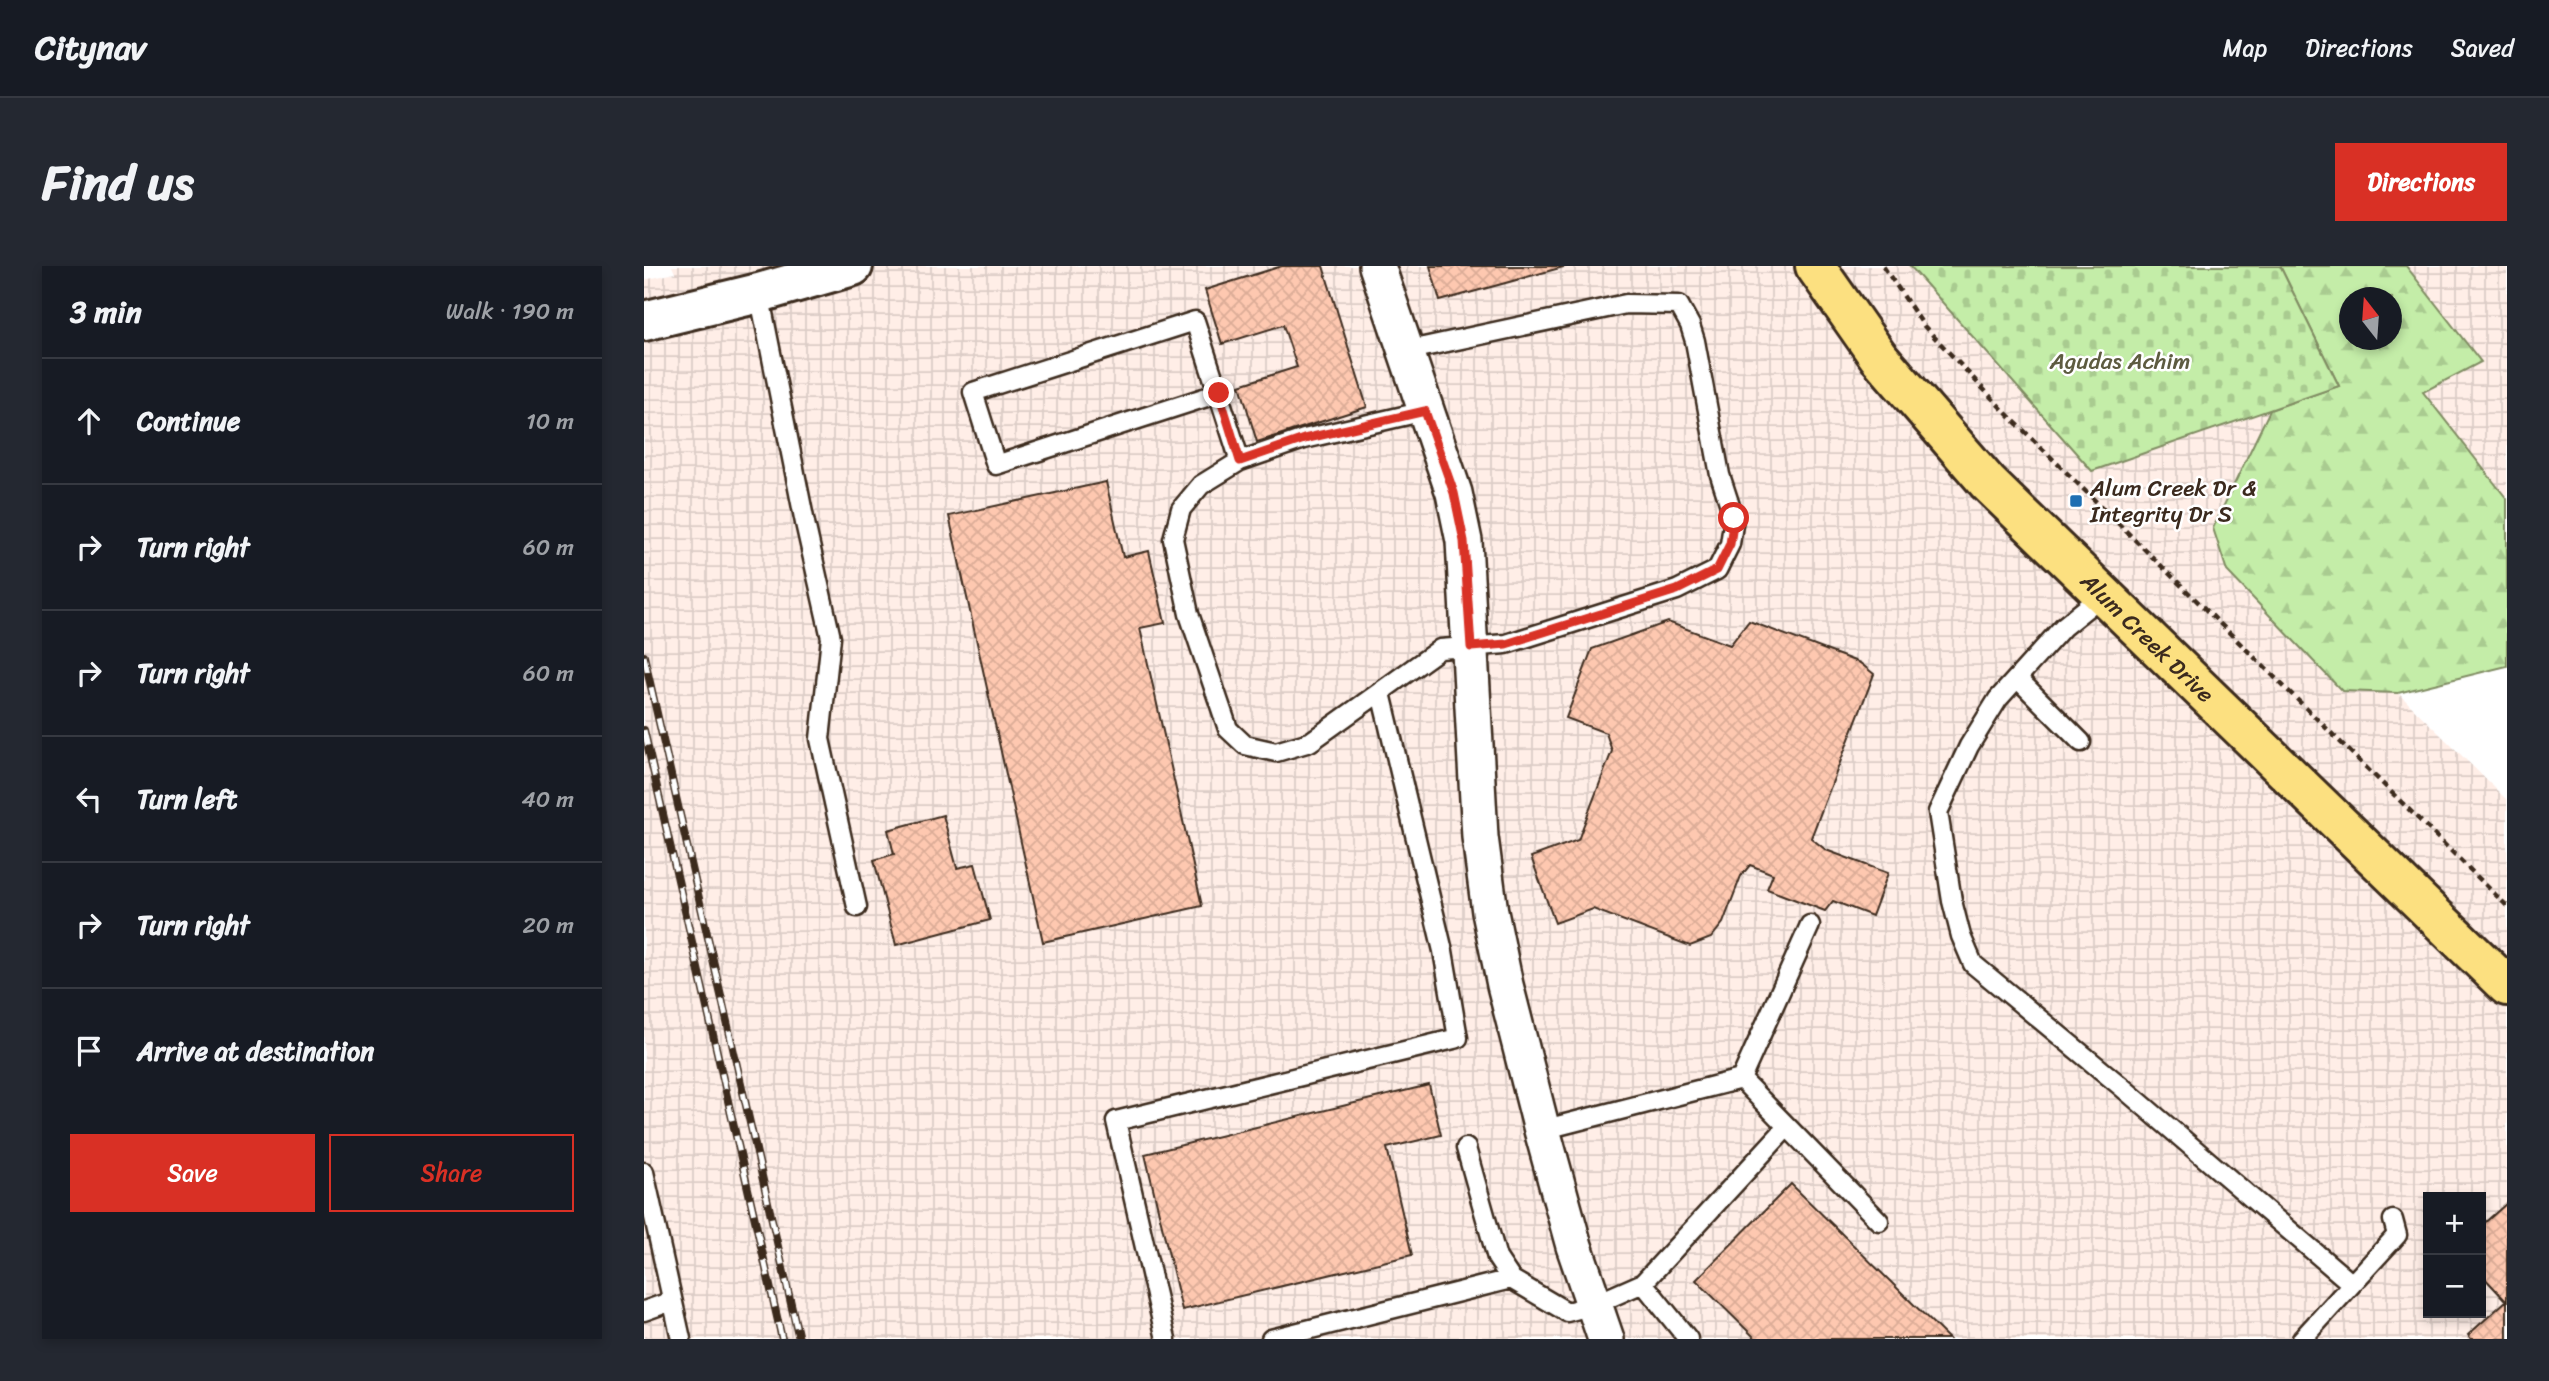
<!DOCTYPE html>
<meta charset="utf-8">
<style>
body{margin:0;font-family:Sriracha,sans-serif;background:#242831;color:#f1f3f6}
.controls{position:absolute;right:21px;bottom:21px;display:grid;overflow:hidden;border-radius:0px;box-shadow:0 4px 10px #0003}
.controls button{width:63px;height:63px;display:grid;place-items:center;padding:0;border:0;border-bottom:2px solid #363941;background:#171b24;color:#f1f3f6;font:35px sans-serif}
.compass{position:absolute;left:1695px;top:21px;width:63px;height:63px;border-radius:50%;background:#171b24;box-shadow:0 4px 10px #0003;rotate:343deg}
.stop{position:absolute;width:21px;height:21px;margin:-16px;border:5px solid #d93025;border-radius:50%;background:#fff}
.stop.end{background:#d93025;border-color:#fff;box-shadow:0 2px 7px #0008}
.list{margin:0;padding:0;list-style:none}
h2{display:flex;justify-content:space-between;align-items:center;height:91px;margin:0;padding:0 28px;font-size:30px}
h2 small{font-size:23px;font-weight:400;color:#9ea1a6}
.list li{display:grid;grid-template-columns:46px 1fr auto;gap:21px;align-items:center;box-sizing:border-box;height:126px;padding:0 28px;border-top:2px solid #363941}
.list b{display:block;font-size:26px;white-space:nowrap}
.list em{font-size:23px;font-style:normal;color:#9ea1a6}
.actions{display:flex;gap:14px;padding:21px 28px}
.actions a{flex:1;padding:16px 0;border:2px solid #d93025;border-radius:0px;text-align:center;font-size:24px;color:#d93025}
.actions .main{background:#d93025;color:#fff}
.icon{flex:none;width:38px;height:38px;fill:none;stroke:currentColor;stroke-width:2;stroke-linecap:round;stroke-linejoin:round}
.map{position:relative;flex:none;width:1863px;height:1073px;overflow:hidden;border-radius:0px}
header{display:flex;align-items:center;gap:42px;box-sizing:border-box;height:98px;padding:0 35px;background:#171b24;border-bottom:2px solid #363941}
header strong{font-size:33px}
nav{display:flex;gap:38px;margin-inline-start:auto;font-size:24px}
.intro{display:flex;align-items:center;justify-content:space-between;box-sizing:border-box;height:168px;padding:0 42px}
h1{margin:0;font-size:49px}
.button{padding:18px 32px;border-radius:0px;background:#d93025;color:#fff;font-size:24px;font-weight:700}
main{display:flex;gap:42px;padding:0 42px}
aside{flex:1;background:#171b24;border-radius:0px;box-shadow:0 4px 10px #0003}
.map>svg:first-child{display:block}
.industrial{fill:url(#industrial-grid);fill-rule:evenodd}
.forest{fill:url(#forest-firs);stroke:#808c63;stroke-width:2;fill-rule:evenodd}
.cemetery{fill:url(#cemetery-stones);stroke:#808c63;stroke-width:2}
.building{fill:url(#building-cross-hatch);stroke:#3b2a1e;stroke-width:2}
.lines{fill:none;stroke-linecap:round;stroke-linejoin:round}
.lane-casing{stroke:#3b2a1e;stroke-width:23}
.street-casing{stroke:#3b2a1e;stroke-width:40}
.secondary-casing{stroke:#3b2a1e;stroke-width:44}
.primary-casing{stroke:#3b2a1e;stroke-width:44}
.path{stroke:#3b2a1e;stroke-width:4.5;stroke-dasharray:7 5;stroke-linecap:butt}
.lane{stroke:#fff;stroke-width:18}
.street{stroke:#fff;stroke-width:35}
.secondary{stroke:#fff;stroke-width:38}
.primary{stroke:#fce080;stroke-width:38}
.rail-casing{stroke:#3b2a1e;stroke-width:8}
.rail{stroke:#fff;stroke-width:5;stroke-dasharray:16;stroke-linecap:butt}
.route{stroke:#d93025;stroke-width:9}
.poi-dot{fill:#1f6fb2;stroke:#fff;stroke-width:2.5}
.labels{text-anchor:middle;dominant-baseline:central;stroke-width:5;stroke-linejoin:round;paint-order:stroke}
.park-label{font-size:23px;fill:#5d5b40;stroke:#fff}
.poi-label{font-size:23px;fill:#3b2a1e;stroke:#fff;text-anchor:start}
.street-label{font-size:23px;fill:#3b2a1e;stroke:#fff}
</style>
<header>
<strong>Citynav</strong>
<nav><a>Map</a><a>Directions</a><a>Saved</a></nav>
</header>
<div class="intro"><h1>Find us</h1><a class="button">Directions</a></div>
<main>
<aside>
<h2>3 min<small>Walk · 190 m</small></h2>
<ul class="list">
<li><svg class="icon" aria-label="ahead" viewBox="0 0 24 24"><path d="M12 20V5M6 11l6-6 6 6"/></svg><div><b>Continue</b></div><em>10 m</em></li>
<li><svg class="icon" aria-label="right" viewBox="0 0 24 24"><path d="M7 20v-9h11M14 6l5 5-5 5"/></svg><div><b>Turn right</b></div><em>60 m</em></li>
<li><svg class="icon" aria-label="right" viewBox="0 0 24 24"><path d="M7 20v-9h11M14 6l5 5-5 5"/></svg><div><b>Turn right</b></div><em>60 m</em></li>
<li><svg class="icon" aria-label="left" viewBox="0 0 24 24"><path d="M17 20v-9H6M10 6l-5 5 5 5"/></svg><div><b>Turn left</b></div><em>40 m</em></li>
<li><svg class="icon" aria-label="right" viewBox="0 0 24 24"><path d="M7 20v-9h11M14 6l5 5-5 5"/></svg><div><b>Turn right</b></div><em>20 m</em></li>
<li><svg class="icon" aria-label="arrive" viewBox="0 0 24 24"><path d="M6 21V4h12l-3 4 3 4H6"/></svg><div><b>Arrive at destination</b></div></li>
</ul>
<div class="actions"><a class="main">Save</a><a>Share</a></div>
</aside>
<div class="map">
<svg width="1863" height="1073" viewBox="0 0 1863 1073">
<defs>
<pattern id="industrial-grid" width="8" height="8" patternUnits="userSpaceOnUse" patternTransform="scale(1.75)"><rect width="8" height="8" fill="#ffeee7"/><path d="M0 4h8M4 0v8" fill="none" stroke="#dbccc6"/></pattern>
<pattern id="forest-firs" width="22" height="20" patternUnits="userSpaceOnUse" patternTransform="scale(1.75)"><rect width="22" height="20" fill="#c4eda8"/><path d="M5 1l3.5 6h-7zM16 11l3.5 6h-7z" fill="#a9cb90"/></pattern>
<pattern id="cemetery-stones" width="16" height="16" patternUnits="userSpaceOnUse" patternTransform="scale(1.75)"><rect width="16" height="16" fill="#c4eda8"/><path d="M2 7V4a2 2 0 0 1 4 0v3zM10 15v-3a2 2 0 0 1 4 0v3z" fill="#a9cb90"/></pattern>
<pattern id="building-cross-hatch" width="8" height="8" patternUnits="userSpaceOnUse" patternTransform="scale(1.75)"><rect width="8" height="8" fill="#fec8b0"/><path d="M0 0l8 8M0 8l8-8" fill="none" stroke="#dbac97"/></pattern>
</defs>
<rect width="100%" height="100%" fill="#fff"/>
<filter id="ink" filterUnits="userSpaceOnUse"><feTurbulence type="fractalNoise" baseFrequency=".0143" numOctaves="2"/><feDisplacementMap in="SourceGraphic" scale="14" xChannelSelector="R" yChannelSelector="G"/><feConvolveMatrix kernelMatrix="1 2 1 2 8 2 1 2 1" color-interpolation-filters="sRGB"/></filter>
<g filter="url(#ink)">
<!-- industrial -->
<path class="industrial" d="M28,0h1238l182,205 178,-61 -57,118 129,163 56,2 109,107v539h-1863v-1059l31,-7zM1784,931h53v116h-53z
M1762,0h101v233l-85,-107 58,-31z"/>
<!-- forest -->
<path class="forest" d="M1636,0h126l75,96 -58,30 84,107v167l-109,27 -56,-2 -115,-120 -14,-43 57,-118 69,-24zM1706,32h42v42h-42z"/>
<!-- cemetery -->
<path class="cemetery" d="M1266,0h370l59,120 -247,85z"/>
<!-- building -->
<path class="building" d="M638,0h41l44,141 -110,35 -17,-57 57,-18 -14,-42 -61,19 -17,-54z
M786,0h137l-127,35z
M462,216l17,75 26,-6 16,72 -25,5 62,278 -159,36 -94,-426z
M1105,355l111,42 14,11 -63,164 15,12 62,23 -16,43 -39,-15 -8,10 -58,-22 6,-15 -23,-9 -9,11 -18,47 -12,15 -21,8 -97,-37 -38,14 -24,-66 47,-17 34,-89 -6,-18 -40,-15 26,-69 76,-27 62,23z
M299,549l14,53 18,-4 15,56 -94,25 -22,-85 20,-6 -6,-24z
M785,819l12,50 -54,13 25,107 -230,55 -37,-156z
M1147,918l158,155h-193l-60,-59z
M1863,937v136h-36l-3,-4 38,-34 -25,-27v-48z"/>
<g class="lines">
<defs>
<path id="lane" d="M115,27l46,230 26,115 -11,101 37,168
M761,85l221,-47 53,1 11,20 5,16 25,134 14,43 -4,26 -13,26 -40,20 -171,54 -66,5 -130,93 -34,10 -31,-7 -17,-16 -39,-115 -16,-75 8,-30 20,-24 39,-24 64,-22 121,-28
M575,127l-223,72 -23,-73 222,-71 45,140
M1460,328l-41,33 -65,72 -29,47 -31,66 14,89 9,35 12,28 150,124 229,196 45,-49 -4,-15
M1373,412l64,64
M1097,813l138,142
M898,864l199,-51 69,-154
M822,882l31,110 14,21 56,33 26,-7 50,-22 45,56
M0,906l37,167
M999,1017l143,-155
M0,1045l28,-10
M522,1073l-50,-218 342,-83 -15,-87 -62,-258
M627,1073l240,-60
M1658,1073l50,-55"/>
<path id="street" d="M733,0l77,227 10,48 16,296 10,75 15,73 37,145 32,116 32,93"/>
<path id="secondary" d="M0,55l115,-28 94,-27"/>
<g id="primary">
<path id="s1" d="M1171,0l63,90 110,127 519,503"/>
</g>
</defs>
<!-- lane casing -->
<use href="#lane" class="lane-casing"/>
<!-- street casing -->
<use href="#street" class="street-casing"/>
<!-- secondary casing -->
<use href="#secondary" class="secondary-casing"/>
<!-- primary casing -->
<use href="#primary" class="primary-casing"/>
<!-- path -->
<path class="path" d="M1239,0l41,60 82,87 501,493"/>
<!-- lane -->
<use href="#lane" class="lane"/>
<!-- street -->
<use href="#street" class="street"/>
<!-- secondary -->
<use href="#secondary" class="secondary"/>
<!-- primary -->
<use href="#primary" class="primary"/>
<defs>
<path id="rail" d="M0,390l155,683
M0,464l138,609"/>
</defs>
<!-- rail casing -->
<use href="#rail" class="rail-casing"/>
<!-- rail -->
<use href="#rail" class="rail"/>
</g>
</g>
<g class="lines" filter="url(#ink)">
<!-- route -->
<path class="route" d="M575,127l21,68 64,-22 121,-28 29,82 10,48 7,106 35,-3 171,-54 40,-20 13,-26 4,-26"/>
</g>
<!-- markers -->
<rect class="poi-dot" x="1425" y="228" width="14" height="14" rx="3.5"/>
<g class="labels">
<!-- park labels -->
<g class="park-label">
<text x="1476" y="95">Agudas Achim</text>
</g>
<!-- poi labels -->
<g class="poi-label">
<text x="1446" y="222">Alum Creek Dr &amp;<tspan x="1446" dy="26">Integrity Dr S</tspan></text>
</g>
<!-- street labels -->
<g class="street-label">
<text stroke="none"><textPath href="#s1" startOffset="500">Alum Creek Drive</textPath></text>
</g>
</g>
</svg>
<div class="controls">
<button>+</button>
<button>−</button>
</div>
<svg class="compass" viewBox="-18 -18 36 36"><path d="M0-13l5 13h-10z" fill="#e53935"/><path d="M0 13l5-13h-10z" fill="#9ea1a6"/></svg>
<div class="stop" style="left:1090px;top:252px"></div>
<div class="stop end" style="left:575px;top:127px"></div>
</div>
</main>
